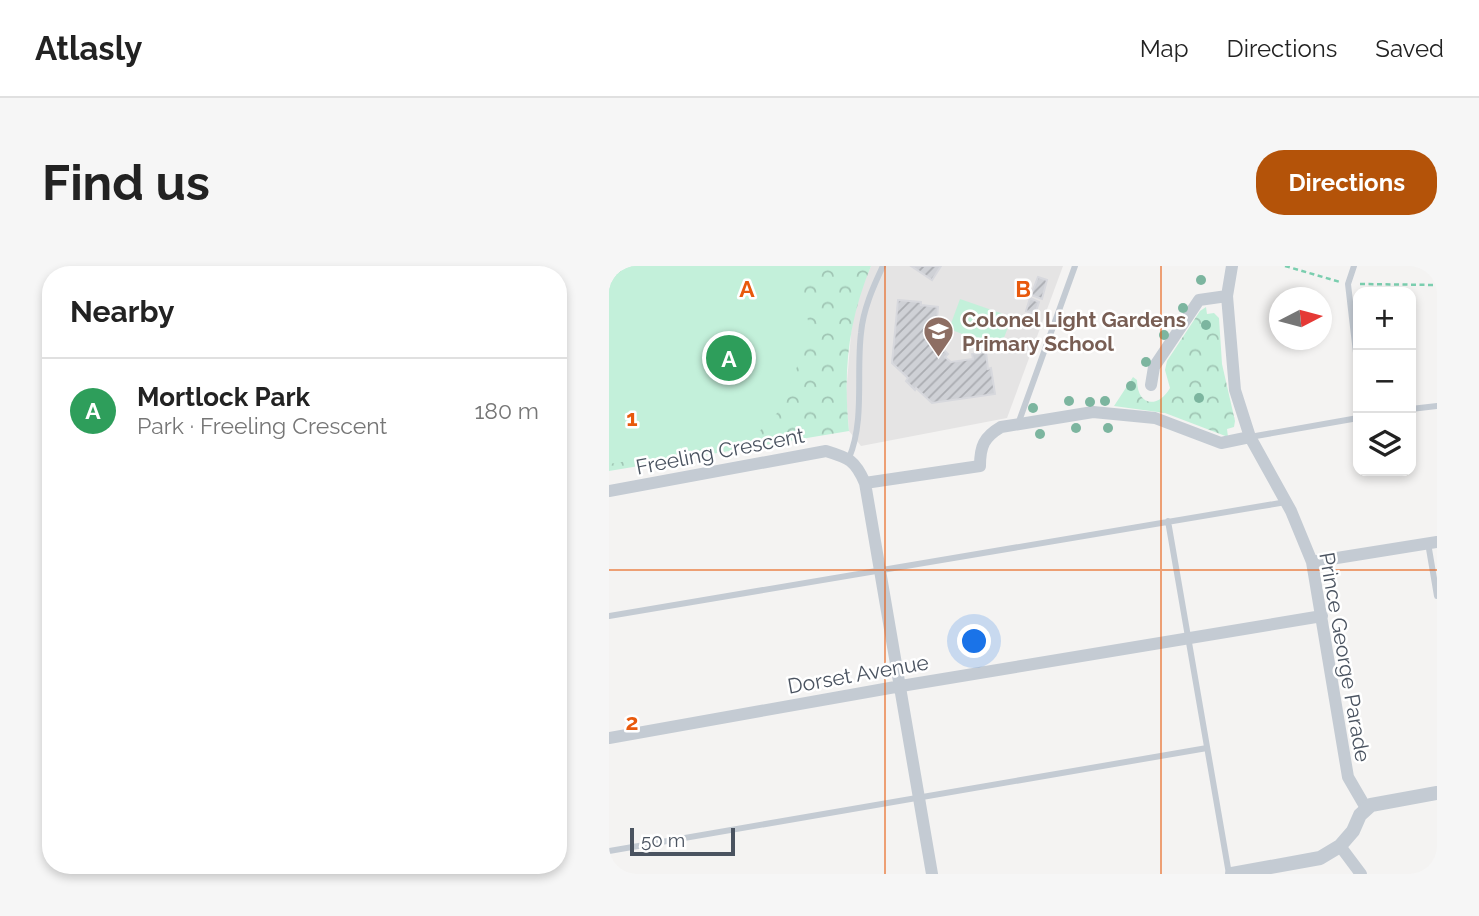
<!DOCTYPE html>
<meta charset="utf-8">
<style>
body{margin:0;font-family:Raleway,sans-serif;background:#f6f6f6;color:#222}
.controls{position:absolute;right:21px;top:21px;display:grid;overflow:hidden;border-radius:14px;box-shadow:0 4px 10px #0003}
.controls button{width:63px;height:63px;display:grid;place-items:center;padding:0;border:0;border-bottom:2px solid #e0e0e0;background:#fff;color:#222;font:35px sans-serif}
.compass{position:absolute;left:660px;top:21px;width:63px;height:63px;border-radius:50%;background:#fff;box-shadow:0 4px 10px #0003;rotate:84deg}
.scale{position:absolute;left:21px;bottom:18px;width:105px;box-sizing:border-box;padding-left:7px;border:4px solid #4a5360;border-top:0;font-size:19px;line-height:24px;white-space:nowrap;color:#4a5360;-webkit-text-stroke:5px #fff;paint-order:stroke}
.you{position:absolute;left:366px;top:376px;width:24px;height:24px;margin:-18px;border:5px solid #fff;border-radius:50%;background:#1a73e8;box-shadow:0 0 0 10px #1a73e833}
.badge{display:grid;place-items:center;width:46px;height:46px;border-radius:50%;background:#b45309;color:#fff;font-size:23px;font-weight:700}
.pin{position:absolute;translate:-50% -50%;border:4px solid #fff;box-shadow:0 2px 7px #0006}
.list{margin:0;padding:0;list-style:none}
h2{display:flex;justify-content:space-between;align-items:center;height:91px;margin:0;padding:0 28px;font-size:30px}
h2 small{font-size:23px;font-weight:400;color:#767676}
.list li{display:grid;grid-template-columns:46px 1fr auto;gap:21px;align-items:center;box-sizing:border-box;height:105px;padding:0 28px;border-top:2px solid #e0e0e0}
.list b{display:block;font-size:26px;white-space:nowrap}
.list p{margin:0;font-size:23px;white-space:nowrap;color:#767676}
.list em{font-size:23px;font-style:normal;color:#767676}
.icon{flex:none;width:38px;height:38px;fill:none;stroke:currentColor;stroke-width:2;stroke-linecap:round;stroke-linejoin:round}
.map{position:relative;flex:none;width:828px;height:608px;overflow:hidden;border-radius:28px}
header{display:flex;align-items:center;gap:42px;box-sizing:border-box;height:98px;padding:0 35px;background:#fff;border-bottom:2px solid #e0e0e0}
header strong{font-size:33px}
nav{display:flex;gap:38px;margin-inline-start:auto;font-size:24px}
.intro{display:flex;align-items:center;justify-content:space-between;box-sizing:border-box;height:168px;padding:0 42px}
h1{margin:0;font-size:49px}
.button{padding:18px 32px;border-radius:28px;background:#b45309;color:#fff;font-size:24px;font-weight:700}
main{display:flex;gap:42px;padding:0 42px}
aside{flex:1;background:#fff;border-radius:28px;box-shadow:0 4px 10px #0003}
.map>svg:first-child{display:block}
.education{fill:#e5e4e4}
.park{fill:url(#park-crowns)}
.garden{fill:#c3f0da}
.building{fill:url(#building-hatch);stroke:#d7d8dd;stroke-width:2}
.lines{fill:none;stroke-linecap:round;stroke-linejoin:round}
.path{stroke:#7bceaf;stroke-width:2.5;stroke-dasharray:5 3.5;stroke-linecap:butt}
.service{stroke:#c4cbd3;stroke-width:6}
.minor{stroke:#c4cbd3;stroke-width:12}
.tertiary{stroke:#c4cbd3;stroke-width:14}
.tree{fill:#7cb59f}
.grid{fill:none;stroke:#e8590c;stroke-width:2;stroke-opacity:0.55}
.labels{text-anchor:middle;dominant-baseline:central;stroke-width:5;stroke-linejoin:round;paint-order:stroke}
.education-label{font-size:21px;font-weight:bold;fill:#785e54;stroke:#fff;text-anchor:start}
.street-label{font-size:21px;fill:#4a5360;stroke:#fff}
.grid-label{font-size:23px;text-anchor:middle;font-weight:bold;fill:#e8590c;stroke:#fff;stroke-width:5;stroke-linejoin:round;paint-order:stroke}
</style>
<header>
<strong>Atlasly</strong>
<nav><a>Map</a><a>Directions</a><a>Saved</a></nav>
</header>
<div class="intro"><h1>Find us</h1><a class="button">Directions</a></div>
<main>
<aside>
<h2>Nearby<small></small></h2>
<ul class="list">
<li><span class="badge" style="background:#2e9e5b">A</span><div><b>Mortlock Park</b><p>Park · Freeling Crescent</p></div><em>180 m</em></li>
</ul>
</aside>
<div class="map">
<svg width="828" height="608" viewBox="0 0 828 608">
<defs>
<pattern id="park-crowns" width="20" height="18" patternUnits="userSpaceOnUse" patternTransform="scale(1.75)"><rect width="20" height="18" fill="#c3f0da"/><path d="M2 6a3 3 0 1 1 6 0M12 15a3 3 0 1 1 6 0" fill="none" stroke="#a0c5b4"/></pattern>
<pattern id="building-hatch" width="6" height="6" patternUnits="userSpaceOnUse" patternTransform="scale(1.75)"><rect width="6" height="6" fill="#cfd1d6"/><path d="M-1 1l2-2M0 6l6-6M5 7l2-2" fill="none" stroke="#aaacb1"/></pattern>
</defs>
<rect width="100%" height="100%" fill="#f4f3f2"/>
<!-- education -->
<path class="education" d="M262,0h192l-56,152 -146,28 -12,-15 -3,-37 6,-72 6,-26z"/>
<!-- park -->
<path class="park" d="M0,0h262c-23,56 -28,104 -22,165l-240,40z
M597,41l1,7 7,-1 5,5 3,46 13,57 -1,6 -7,2 1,8 -63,-24 -51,-7 19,-29 4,3c0,26 21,29 33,8l-5,-18 2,-9 33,-50z"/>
<!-- garden -->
<path class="garden" d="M0,0h191l10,69 -31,76 -30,31 -140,22z
M351,33l52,18 -12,31 -51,-19z"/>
<!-- building -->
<path class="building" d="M302,0h30l-9,14z
M429,11l9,3 -5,19 -11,-4z
M421,32l9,4 -4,12 -9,-3z
M289,34l23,2v3l17,2 -1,13h-7l-2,21 8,7 3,-3 9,9 -3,3 6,5 22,-3 -1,-5 14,-2 2,17 3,-1 4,26 -63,9 -16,-15 -1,2 -9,-9 2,-3 -16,-15z"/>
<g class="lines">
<!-- path -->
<path class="path" d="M676,0l55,16
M751,18l77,1"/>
<!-- service -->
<path class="service" d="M745,0l-6,18 10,86
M802,143l26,-3
M409,158l57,-158
M641,171l108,-19
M240,192c16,-38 7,-84 12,-125 2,-23 12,-46 22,-67
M559,255l61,353
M819,277l9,53
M0,350l677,-114
M0,585l598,-103"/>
<!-- minor -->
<path class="minor" d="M623,0l-5,30 8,94 15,47 41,74 21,51 36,215 18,31
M542,119l3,-18 45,-67 28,-4
M256,217l67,391
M0,225l217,-40c23,7 29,9 39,32l115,-17c0,-20 4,-29 21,-39l92,-15 62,6 66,25 29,-6
M703,296l125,-20
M0,472l292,-52 421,-70
M731,580l21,28"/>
<!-- tertiary -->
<path class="tertiary" d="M623,608l88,-16 20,-12 13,-15 7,-16 11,-10 66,-12"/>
</g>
<!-- trees -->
<g class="tree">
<circle cx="592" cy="14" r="5"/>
<circle cx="574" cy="42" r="5"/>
<circle cx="597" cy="59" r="5"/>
<circle cx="555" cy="69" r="5"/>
<circle cx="537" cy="96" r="5"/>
<circle cx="522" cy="120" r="5"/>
<circle cx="590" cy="132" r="5"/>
<circle cx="460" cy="135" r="5"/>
<circle cx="496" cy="135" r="5"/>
<circle cx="481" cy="136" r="5"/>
<circle cx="424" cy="142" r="5"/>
<circle cx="467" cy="162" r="5"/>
<circle cx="499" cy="162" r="5"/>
<circle cx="431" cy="168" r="5"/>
</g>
<!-- grid -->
<path class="grid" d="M276,0v608M552,0v608M0,304h828"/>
<!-- icons -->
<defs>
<symbol id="school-pin" viewBox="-11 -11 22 30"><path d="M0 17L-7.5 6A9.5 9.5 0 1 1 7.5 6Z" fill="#8d6e63" stroke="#fff"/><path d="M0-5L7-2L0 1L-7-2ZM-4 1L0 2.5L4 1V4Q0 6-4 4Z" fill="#fff"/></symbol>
</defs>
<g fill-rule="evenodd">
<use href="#school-pin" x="312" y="48" width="35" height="47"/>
</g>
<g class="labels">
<!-- education labels -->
<g class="education-label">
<text x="353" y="53">Colonel Light Gardens<tspan x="353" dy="24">Primary School</tspan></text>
</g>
<!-- street labels -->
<g class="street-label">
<text transform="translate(111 185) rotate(-11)">Freeling Crescent</text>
<text transform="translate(736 391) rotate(80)">Prince George Parade</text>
<text transform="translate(249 408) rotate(-10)">Dorset Avenue</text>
</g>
</g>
<g class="grid-label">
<text x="138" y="31">A</text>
<text x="414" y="31">B</text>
<text x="23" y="160">1</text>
<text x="23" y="464">2</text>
</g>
</svg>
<div class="controls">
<button>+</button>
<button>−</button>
<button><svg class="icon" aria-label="layers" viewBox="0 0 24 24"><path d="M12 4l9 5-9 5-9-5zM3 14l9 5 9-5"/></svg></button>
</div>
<svg class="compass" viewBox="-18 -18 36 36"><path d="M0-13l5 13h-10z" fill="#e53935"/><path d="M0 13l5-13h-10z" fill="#767676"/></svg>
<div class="scale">50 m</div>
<div class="you"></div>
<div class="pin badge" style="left:120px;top:92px;background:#2e9e5b">A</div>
</div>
</main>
